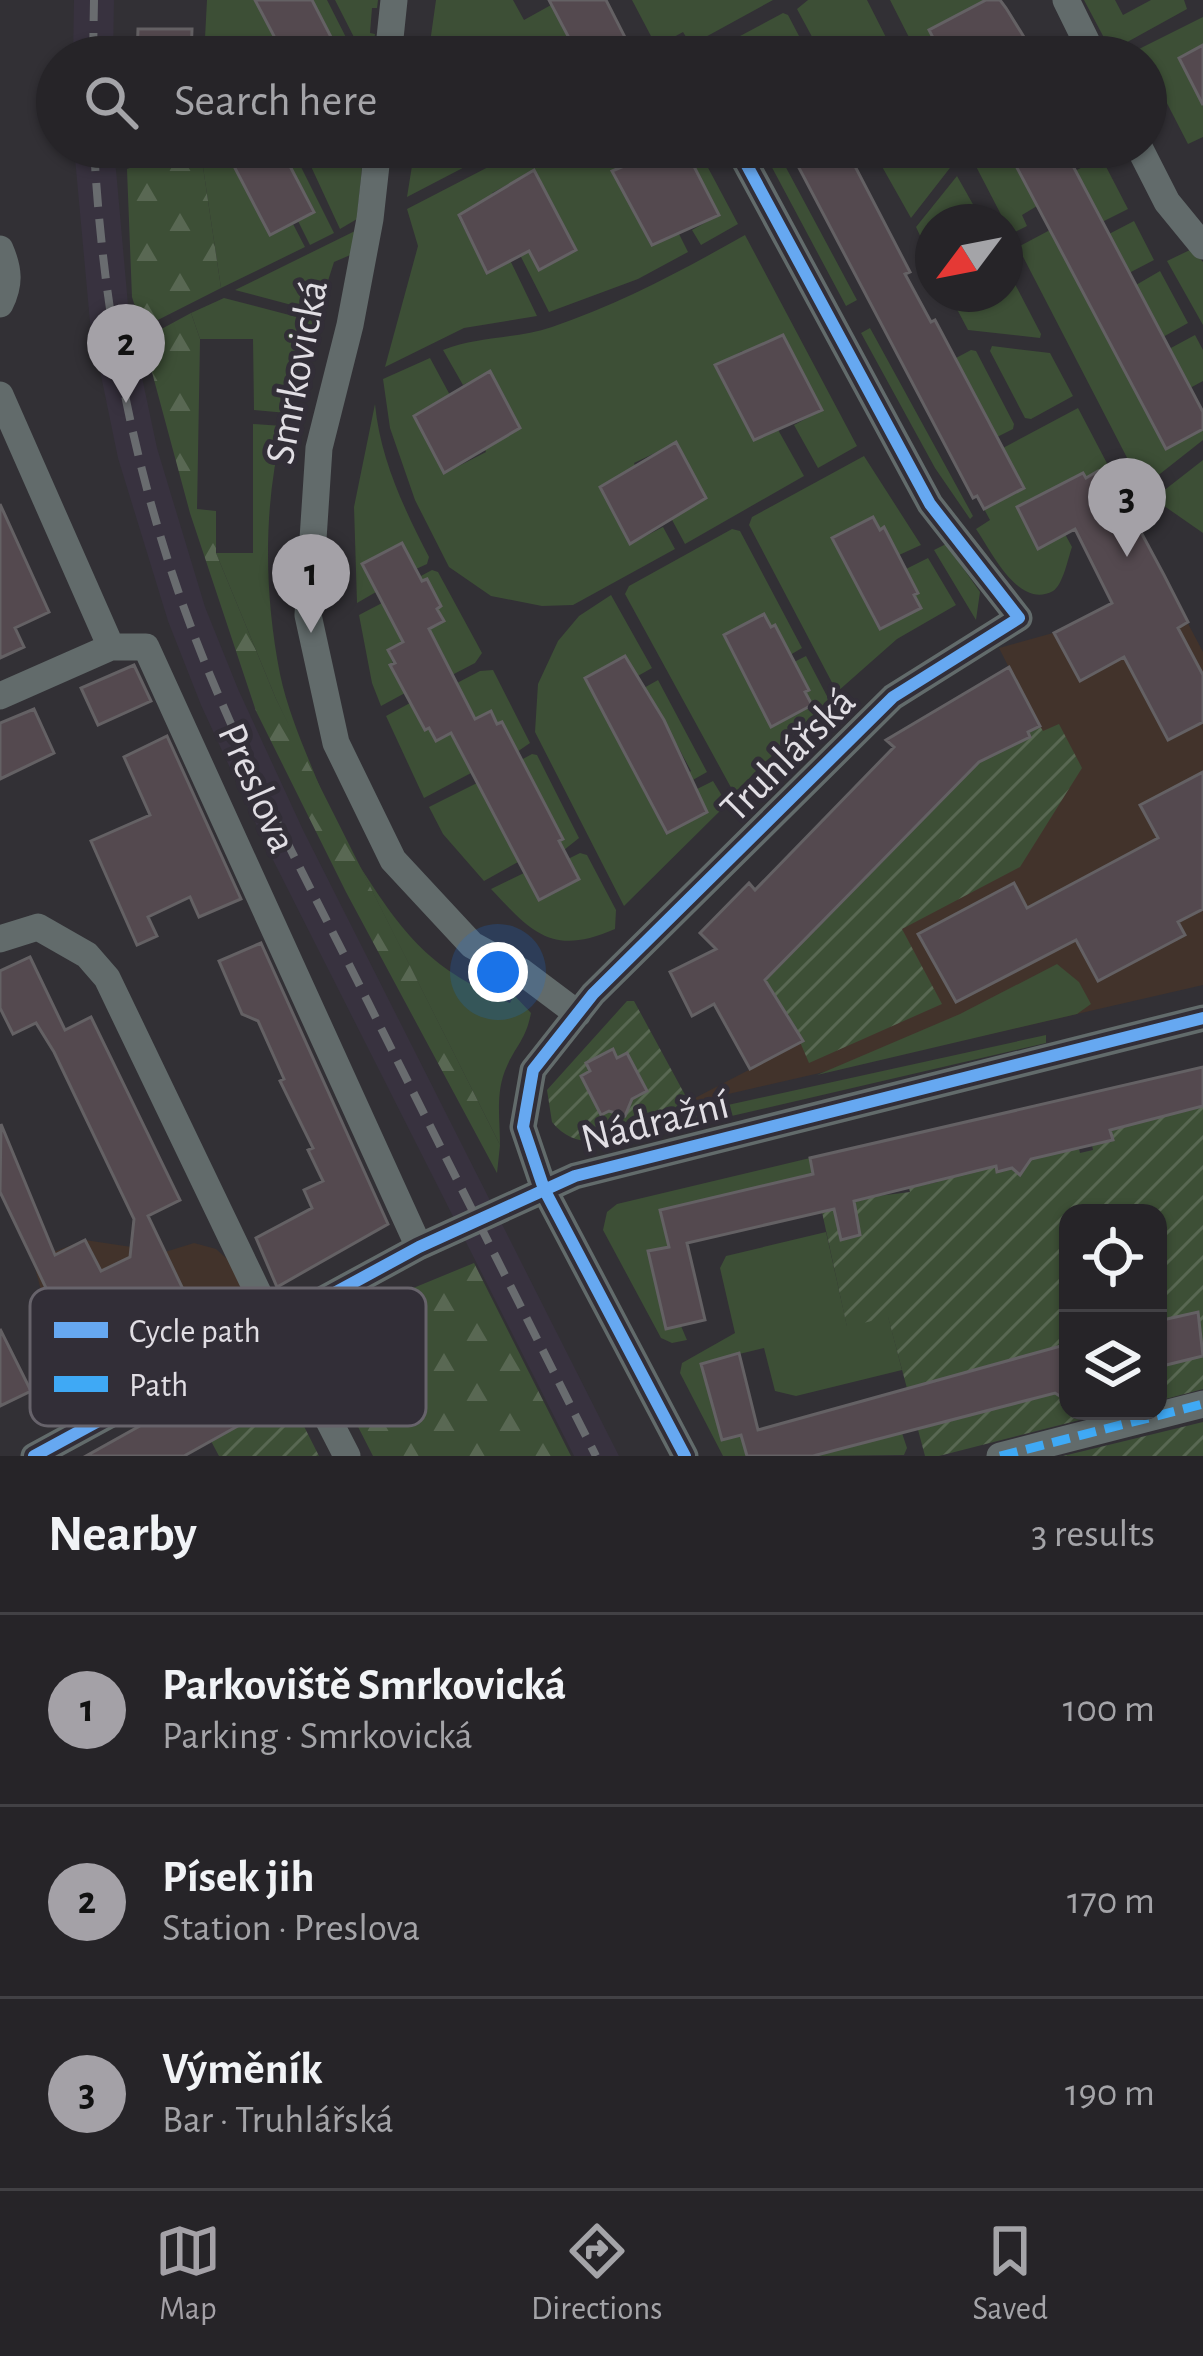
<!DOCTYPE html>
<meta charset="utf-8">
<style>
body{margin:0;font-family:"Alegreya Sans",sans-serif;background:#323034;color:#f1f3f6}
.controls{position:absolute;right:36px;bottom:36px;display:grid;overflow:hidden;border-radius:24px;box-shadow:0 3px 9px #0004}
.controls button{width:108px;height:108px;display:grid;place-items:center;padding:0;border:0;border-bottom:3px solid #424145;background:#262428;color:#f1f3f6;font:60px sans-serif}
.compass{position:absolute;left:915px;top:204px;width:108px;height:108px;border-radius:50%;background:#262428;box-shadow:0 3px 9px #0004;rotate:238deg}
.you{position:absolute;left:498px;top:972px;width:42px;height:42px;margin:-30px;border:9px solid #fff;border-radius:50%;background:#1a73e8;box-shadow:0 0 0 18px #1a73e833}
.badge{display:grid;place-items:center;width:78px;height:78px;border-radius:50%;background:#a4a1a7;color:#111;font-size:39px;font-weight:700}
.pin{position:absolute;translate:-50% -99px;filter:drop-shadow(0 3px 6px #0008)}
.pin::after{content:'';position:absolute;top:63px;width:42px;height:36px;background:inherit;clip-path:polygon(0 0,100% 0,50% 100%)}
.list{margin:0;padding:0;list-style:none}
h2{display:flex;justify-content:space-between;align-items:center;height:156px;margin:0;padding:0 48px;font-size:51px}
h2 small{font-size:39px;font-weight:400;color:#a4a4a8}
.list li{display:grid;grid-template-columns:78px 1fr auto;gap:36px;align-items:center;box-sizing:border-box;height:192px;padding:0 48px;border-top:3px solid #424145}
.list b{display:block;font-size:45px;white-space:nowrap}
.list p{margin:0;font-size:39px;white-space:nowrap;color:#a4a4a8}
.list em{font-size:39px;font-style:normal;color:#a4a4a8}
.icon{flex:none;width:66px;height:66px;fill:none;stroke:currentColor;stroke-width:2;stroke-linecap:round;stroke-linejoin:round}
.map{position:relative;flex:none;width:1203px;height:1456px;overflow:hidden}
.search{position:absolute;background:#262428;box-shadow:0 3px 9px #0004;left:36px;right:36px;top:36px;height:132px;display:flex;align-items:center;gap:30px;box-sizing:border-box;padding:0 42px;border-radius:66px;color:#a4a4a8;font-size:45px}
.sheet{height:732px;background:#262428}
nav{display:flex;justify-content:space-around;align-items:center;box-sizing:border-box;height:168px;border-top:3px solid #424145;background:#262428;font-size:33px;color:#a4a4a8}
nav a{display:grid;justify-items:center;gap:6px}
nav .on{color:#a4a1a7}
.map>svg:first-child{display:block}
.commercial{fill:#42332b}
.built{fill:#38323f}
.green{fill:#3d4f36}
.forest{fill:url(#forest-firs)}
.garden{fill:url(#garden-furrows)}
.building{fill:#54494f;stroke:#646164;stroke-width:3}
.lines{fill:none;stroke-linecap:round;stroke-linejoin:round}
.street{stroke:#626b6b;stroke-width:27}
.rail{stroke:#696c6f;stroke-width:8;stroke-dasharray:24 12;stroke-linecap:butt}
.quiet{stroke:#3fa9f5;stroke-width:9;stroke-dasharray:18 9;stroke-linecap:butt}
.cycleway-casing{stroke:#322e37;stroke-width:20}
.cycleway{stroke:#66a8f1;stroke-width:12}
.labels{text-anchor:middle;dominant-baseline:central;stroke-width:10;stroke-linejoin:round;paint-order:stroke}
.street-label{font-size:42px;fill:#e1dee4;stroke:#322e37}
.key{fill:#322e37;stroke:#67636b;stroke-width:3}
.key-label{font-size:33px;fill:#e1dee4}
</style>
<div class="map">
<svg width="1203" height="1456" viewBox="0 0 1203 1456">
<defs>
<pattern id="forest-firs" width="22" height="20" patternUnits="userSpaceOnUse" patternTransform="scale(3)"><rect width="22" height="20" fill="#3d4f36"/><path d="M5 1l3.5 6h-7zM16 11l3.5 6h-7z" fill="#596853"/></pattern>
<pattern id="garden-furrows" width="10" height="10" patternUnits="userSpaceOnUse" patternTransform="scale(3)"><rect width="10" height="10" fill="#3d4f36"/><path d="M-1 1l2-2M0 10L10 0M9 11l2-2" fill="none" stroke="#596853"/></pattern>
</defs>
<rect width="100%" height="100%" fill="#323035"/>
<!-- commercial -->
<path class="commercial" d="M1134,521l69,131v333l-505,116 -3,-3 107,-56 -14,-28 -5,2 -7,-41 22,-22 -4,-4 20,-18 3,3 31,-33 -3,-3 7,-9 12,-9 3,2 46,-53 3,3 127,-97 -44,-87 54,-15 74,-38 -5,-10 -15,8 -17,-31 9,-22z
M85,1240l80,12 29,-9 22,6 19,17 11,25 1,13 -161,89 -40,-84 -13,-49z"/>
<!-- built -->
<path class="built" d="M74,0h40l-1,57h-40z
M74,147h40l15,169 28,132 48,159 33,82 65,141 316,626h-45l-307,-608 -66,-143 -33,-84 -50,-163 -28,-136z"/>
<!-- green -->
<path class="green" d="M207,0h48l30,57h-81z
M312,0h15l29,57h-32l-7,-12 13,-8z
M335,0h43l-1,8h-5l-2,25 5,1 -1,10 -13,7z
M436,0h77l11,20 27,-15 27,52h-150z
M632,0h141l-82,45 -8,-13 -9,5 7,14 -19,6z
M808,0h59l29,57h-73l-26,-48z
M890,0h97l-44,57h-24z
M1084,0h31l8,15 28,-15h33l3,9 -76,42z
M783,13l5,2 22,42h-14l-8,-16 -31,16h-23l-7,-14z
M1203,17v29l-24,13 24,44v34l-15,7 -49,-95z
M200,147h23l47,88 23,-11 12,23 -84,41z
M302,147h62l-7,72 -17,10z
M415,147h88l-96,50z
M527,147h141l-55,25 38,74 27,-14 10,20 -50,27 -89,33 -29,-57 8,-4 5,-80 -41,22 1,4 -35,20 29,56 23,-13 27,56 -73,12 -79,39 33,-121 -11,-37z
M684,147h13l41,77 -37,21 -9,-15 27,-15z
M761,147h14l82,153 -11,6z
M871,147h73l9,17 -42,54z
M966,147h40l31,59 -15,9 5,11 -16,8z
M295,155l39,78 -24,12 -12,-24 17,-10 -28,-51z
M1101,157l27,52 -26,13 -27,-51z
M957,176l26,46h-50v41l-17,-36z
M1134,221l20,39 -25,13 -20,-39z
M357,230l-2,23 -21,9 -16,50 -83,-22z
M1050,230l115,218 38,-19v11l-52,41 -5,2 -9,-6 -119,-230z
M745,235l112,211 -39,22 -24,-43 28,-15 -80,-59 -27,16 38,73 24,-12 27,48 -119,68 -14,-26 35,-20 -30,-55 -42,20 2,5 -36,20 30,56 33,-17 12,22 -102,56 -31,1 -51,-10 -42,-29 -34,-67 -25,-72 -7,-49 47,-21 21,39 -37,20 31,56 41,-21 -2,-5 36,-20 -30,-55 -27,13 -20,-35c36,-14 74,-11 109,-23 68,-23 131,-57 193,-92z
M1192,249l11,13v63l-36,-64z
M1005,265l36,69 -1,4 -72,-8 -19,-36h56z
M1160,271l28,52 -25,14 -27,-52z
M224,298l92,24 -29,91 -33,-3 -1,-71h-53l-9,-26z
M870,328l103,188 -3,3 -35,-51 -74,-135z
M1195,335l8,15v31l-13,7 -21,-39z
M992,346l58,7 23,43 -42,23 -6,-1 -35,-67z
M971,350l5,1 38,73 -1,5 -16,8 -41,-79z
M375,404c5,54 29,105 54,153l-2,7 -11,5 -15,-26 -38,21 13,28 -19,11 -3,-96z
M1078,408l54,103 -51,28 16,-67 -80,36 20,40 28,-14 7,13c-4,11 -9,38 -19,44 -35,19 -62,-41 -77,-62l14,-9 -6,-11 40,-22 -21,-39z
M253,424l30,2c-20,81 -19,166 -3,248 9,44 31,89 47,131l-51,-106 -60,-146h37z
M864,456l57,89 -22,10 -14,-27 -5,2 -7,-13 -41,21 47,92 42,-21 -6,-14 3,-2 -12,-24 22,-11 28,47 -59,34 -60,53 -88,-167 3,-8z
M1203,460v73l-46,-32 5,-9z
M732,529l8,2 62,117 -12,7 -26,-40 -41,20 48,92 40,-21 -6,-13 4,-3 -15,-28 12,-6 23,44 -95,93 -109,-199 4,-8z
M946,544l34,48 -4,28 -42,-70z
M432,570l6,2 44,81 -7,10 -23,12 -23,-45 15,-8 -7,-13 4,-3 -14,-26 -4,2 -4,-5z
M611,595l41,73 -16,9 -11,-20 -40,21 81,156 40,-22 -11,-22 18,-9 14,23 -103,102 -89,-174 3,-48 20,-43 21,-25z
M382,603l21,39 -15,9 17,42 -24,13 -9,-23 -13,-68z
M493,670l37,73 -13,9 -26,-40 -15,7 -19,-36 23,-12z
M658,680l49,92 -16,9 -4,-7 4,-3 -14,-26 -4,1 -23,-52 -5,1 -3,-6z
M410,703l14,27 5,-2 7,13 15,-8 20,40 -47,25 -38,-82z
M532,754l5,1 42,83 -15,12 -5,-8 4,-3 -42,-79z
M477,783l41,79 -34,19 -41,-47 -14,-27z
M580,853l7,2 29,55 -1,19c-62,27 -82,5 -124,-40l33,-16 15,27 40,-20 -11,-21z
M359,865c46,72 71,104 151,138l4,-8 17,18c-5,26 -14,31 -24,53 -12,25 -7,53 -7,79z
M1057,964l22,18 12,22 -14,10 -260,61 143,-61z
M1046,1035v8l-392,91 -2,-5 53,-19z
M810,1158l3,16 -153,36 9,37 -20,4 38,89 -15,3 -11,-5 -58,-108 4,-18 10,-8z
M826,1232l21,94 41,-10 14,54 -106,26 -21,-5 -11,-43 -62,15 20,76 19,-4 6,21h-24l-43,-83 2,-10 53,-30 -15,-65 6,-12z
M902,1433l5,15 -3,7 -91,1z"/>
<!-- forest -->
<path class="forest" d="M184,147h16l21,141 -79,40 -10,-31 -5,-128z
M191,313l9,26 -3,170 19,2v42l60,146 224,446 -3,28 -151,-281 -90,-181 -66,-198 -47,-174z
M474,1263l97,193h-198l-64,-125z"/>
<!-- garden -->
<path class="garden" d="M1059,724l23,44 -62,99 -118,62 40,75 -133,59 -21,-49 -4,2 -21,-38 53,-48 -4,-5 12,-6 42,-40 -3,-5 12,-7 101,-103 53,-27 -1,-5 12,-6 3,5z
M627,1001h7l56,103c-42,18 -102,63 -138,18l-5,-32z
M1203,1106v283l-45,12v-188h-90v198h47l-176,45h-14l-37,-139 -41,10 -27,-124 12,-3 28,35 -7,-39 13,-15 4,16 40,-5 -1,-4 29,-6 -2,-9 58,-14 3,12 15,-3 10,3 2,-13 34,-8 1,3 20,-4 1,4 13,-3 -1,-5 20,-5 -2,-10z
M268,1355l51,101h-100l-8,-15 52,-29 -23,-42z
M1203,1422v34h-140z"/>
<!-- building -->
<path class="building" d="M255,0h57l19,37 -46,20z
M549,0h57l24,47 -19,10h-32z
M986,0h14l6,8 23,37 -4,3 5,9h-87l-14,-27z
M138,29h54l-1,28h-54z
M1203,45v60l-24,-47z
M224,147h56l34,65 -44,23z
M669,147h15l35,68 -67,30 -40,-74z
M788,147h57l65,125 -5,2 26,48 4,-2 89,168 -40,21 -7,-13 -4,2z
M1006,147h57l140,265v17l-37,20z
M534,170l42,80 -37,20 -10,-19 -42,22 -28,-58z
M783,335l39,75 -68,30 -39,-75z
M490,371l30,57 -76,45 -30,-57z
M676,442l30,56 -76,46 -30,-57z
M1098,471l29,54 8,-4 29,54 24,47 -10,6 25,47v47l-35,18 -44,-83 -44,24 -26,-48 58,-30 -37,-74 -37,20 -21,-42 66,-34 3,5z
M0,504l49,108 -34,16 9,19 -24,11z
M873,517l7,13 4,-3 34,66 -4,2 7,13 -41,21 -48,-91z
M402,543l20,38 5,-2 14,27 -4,3 7,12 -15,8 46,90 16,-8 6,13 5,-2 61,117 -4,2 20,38 -40,21 -88,-167 -15,8 -7,-13 -4,2 -35,-65 5,-2 -7,-13 15,-8 -41,-78z
M764,614l7,13 4,-2 34,65 -4,2 7,13 -41,22 -47,-92z
M625,656l39,64 43,92 -40,21 -82,-155z
M134,665l17,36 -53,24 -17,-37z
M1009,667l31,59 -12,6 2,5 -51,25 -214,218 38,61 -53,28 -36,-65 -22,12 -22,-44 46,-23 -16,-16 49,-50 6,7 139,-143 -8,-7z
M34,709l20,44 -54,26v-56z
M167,736l74,163 -42,18 -9,-20 -42,20 9,19 -20,9 -46,-104 59,-26 -26,-58z
M1203,772v137l-25,13 7,13 -87,46 -22,-41 -120,62 -38,-68 96,-51 13,25 131,-70 -18,-33z
M261,943l127,281 -111,63 -21,-49 56,-30 -8,-18 19,-9 -15,-31 5,-2 -33,-67 4,-2 -26,-58 -16,-7 -23,-53z
M30,957l35,73 26,-13 89,183 -32,16 45,94 -9,5 10,18 -100,55 -94,-196 1,-68 54,131 30,-15 16,31 29,-14 4,-38 -80,-167 -18,-29 -23,11 -13,-26v-37z
M613,1049l4,9 10,-5 20,38 -15,8 -7,17 -16,-5 -8,4 -20,-39 9,-5 -4,-8z
M1203,1067v39l-93,24 3,10 -82,19 -11,16 -8,-7 -15,4 -1,-6 -142,35 6,34 -19,5 -7,-31 -147,34 18,77 -39,9 -18,-78 21,-4 -9,-37 153,-36 -3,-16z
M1198,1312l5,44 -45,11v-46z
M0,1329l31,62 -31,15z
M1068,1344v57l-13,-8 -242,63h-66l-6,-21 -19,5 -21,-76 38,-11 19,77z
M240,1370l23,42 -79,44h-98z"/>
<g class="lines">
<!-- street -->
<path class="street" d="M1066,0l28,57
M388,57l6,-57
M378,147l-8,72 -20,106 -31,123 -11,167 28,128 57,117 79,85 50,27 56,42
M1139,147l28,55 36,44
M0,249c9,21 10,35 0,55
M0,395l111,252
M0,696l111,-49h35l273,600
M0,939l38,-12 49,28 20,23 155,323 25,38 60,117
M34,1456l385,-209 156,-71 628,-158
M685,1456l-141,-267 -21,-62 10,-57 60,-76 300,-297 126,-79 -89,-114 -193,-357
M1000,1456l203,-52"/>
<!-- rail -->
<path class="rail" d="M93,57l1,-57
M94,147c10,191 50,378 127,554 44,103 97,201 147,301 76,152 152,303 228,454"/>
<!-- quiet -->
<path class="quiet" d="M1000,1456l203,-52"/>
<defs>
<path id="cycleway" d="M34,1456l385,-209 156,-71 628,-158
M685,1456l-141,-267 -21,-62 10,-57 60,-76 300,-297 126,-79 -89,-114 -193,-357"/>
</defs>
<!-- cycleway casing -->
<use href="#cycleway" class="cycleway-casing"/>
<!-- cycleway -->
<use href="#cycleway" class="cycleway"/>
</g>
<g class="labels">
<!-- street labels -->
<g class="street-label">
<text transform="translate(297 372) rotate(-79)">Smrkovická</text>
<text transform="translate(788 755) rotate(-45)">Truhlářská</text>
<text transform="translate(257 788) rotate(66)">Preslova</text>
<text transform="translate(655 1122) rotate(-14)">Nádražní</text>
</g>
</g>
<!-- legend -->
<rect x="30" y="1288" width="396" height="138" rx="18" class="key"/>
<rect x="54" y="1322" width="54" height="16" fill="#66a8f1"/>
<rect x="54" y="1376" width="54" height="16" fill="#3fa9f5"/>
<g class="key-label">
<text x="129" y="1342">Cycle path</text>
<text x="129" y="1396">Path</text>
</g>
</svg>
<div class="controls">
<button><svg class="icon" aria-label="locate" viewBox="0 0 24 24"><circle cx="12" cy="12" r="6"/><path d="M12 2v4M12 18v4M2 12h4M18 12h4"/></svg></button>
<button><svg class="icon" aria-label="layers" viewBox="0 0 24 24"><path d="M12 4l9 5-9 5-9-5zM3 14l9 5 9-5"/></svg></button>
</div>
<svg class="compass" viewBox="-18 -18 36 36"><path d="M0-13l5 13h-10z" fill="#e53935"/><path d="M0 13l5-13h-10z" fill="#a4a4a8"/></svg>
<div class="you"></div>
<div class="pin badge" style="left:311px;top:633px">1</div>
<div class="pin badge" style="left:126px;top:403px">2</div>
<div class="pin badge" style="left:1127px;top:557px">3</div>
<div class="search"><svg class="icon" aria-label="search" viewBox="0 0 24 24"><circle cx="10" cy="10" r="6"/><path d="M15 15l6 6"/></svg>Search here</div>
</div>
<section class="sheet">
<h2>Nearby<small>3 results</small></h2>
<ul class="list">
<li><span class="badge">1</span><div><b>Parkoviště Smrkovická</b><p>Parking · Smrkovická</p></div><em>100 m</em></li>
<li><span class="badge">2</span><div><b>Písek jih</b><p>Station · Preslova</p></div><em>170 m</em></li>
<li><span class="badge">3</span><div><b>Výměník</b><p>Bar · Truhlářská</p></div><em>190 m</em></li>
</ul>
</section>
<nav>
<a class="on"><svg class="icon" aria-label="map" viewBox="0 0 24 24"><path d="M3 6l6-2 6 2 6-2v14l-6 2-6-2-6 2zM9 4v14M15 6v14"/></svg>Map</a>
<a><svg class="icon" aria-label="directions" viewBox="0 0 24 24"><path d="M12 3l9 9-9 9-9-9zM9 14v-3h6M13 9l2 2-2 2"/></svg>Directions</a>
<a><svg class="icon" aria-label="saved" viewBox="0 0 24 24"><path d="M7 4h10v16l-5-4-5 4z"/></svg>Saved</a>
</nav>
